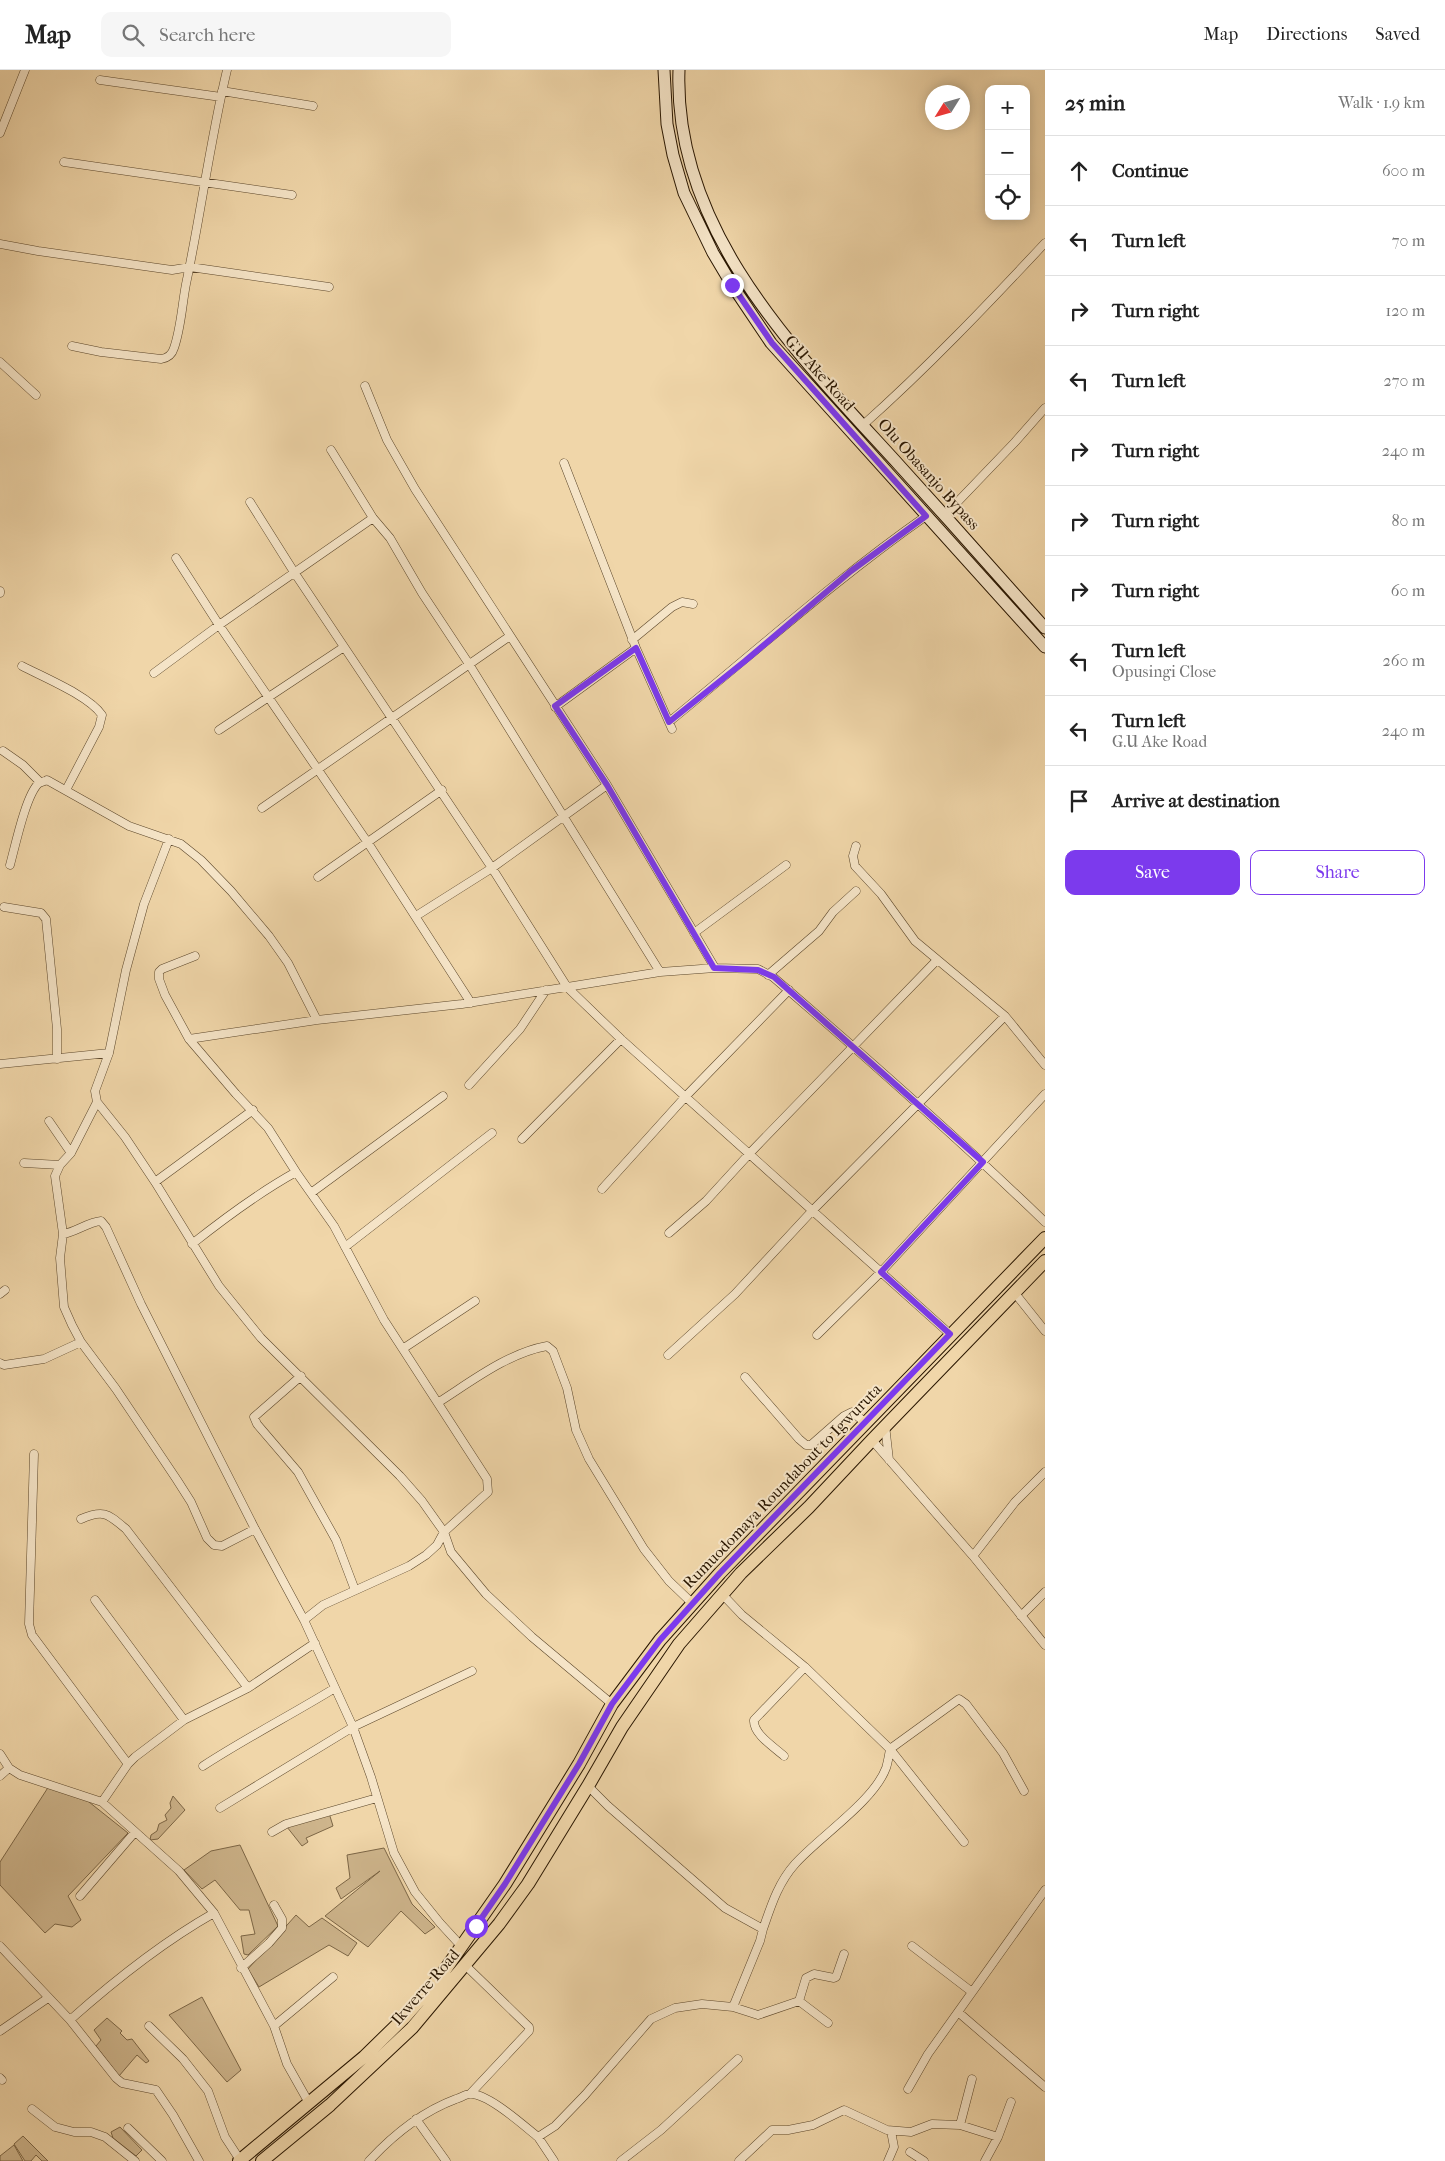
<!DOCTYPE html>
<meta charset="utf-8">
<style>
body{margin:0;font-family:"IM FELL French Canon",serif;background:#f6f6f6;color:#222}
.controls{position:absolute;right:15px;top:15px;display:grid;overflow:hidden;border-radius:10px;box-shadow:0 2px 12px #0003}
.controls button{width:45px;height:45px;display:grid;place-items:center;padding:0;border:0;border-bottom:1px solid #e0e0e0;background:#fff;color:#222;font:25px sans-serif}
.compass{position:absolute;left:925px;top:15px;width:45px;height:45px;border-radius:50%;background:#fff;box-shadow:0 2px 12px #0003;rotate:233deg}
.stop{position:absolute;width:15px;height:15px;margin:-11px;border:4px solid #7c3aed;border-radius:50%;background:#fff}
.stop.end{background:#7c3aed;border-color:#fff;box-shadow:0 1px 5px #0008}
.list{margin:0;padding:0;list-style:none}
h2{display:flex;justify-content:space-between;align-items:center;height:65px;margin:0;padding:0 20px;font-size:21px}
h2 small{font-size:16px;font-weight:400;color:#767676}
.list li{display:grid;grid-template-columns:32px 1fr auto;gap:15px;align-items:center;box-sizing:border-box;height:70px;padding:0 20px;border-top:1px solid #e0e0e0}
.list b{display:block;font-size:19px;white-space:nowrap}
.list p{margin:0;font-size:16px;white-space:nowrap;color:#767676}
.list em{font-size:16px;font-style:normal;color:#767676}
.actions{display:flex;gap:10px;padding:15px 20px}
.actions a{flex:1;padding:11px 0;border:1px solid #7c3aed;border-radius:10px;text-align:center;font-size:18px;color:#7c3aed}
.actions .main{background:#7c3aed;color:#fff}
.icon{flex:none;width:28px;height:28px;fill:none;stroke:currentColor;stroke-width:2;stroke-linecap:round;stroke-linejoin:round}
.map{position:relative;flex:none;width:1045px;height:2091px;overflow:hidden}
header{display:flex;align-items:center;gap:30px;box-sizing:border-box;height:70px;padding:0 25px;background:#fff;border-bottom:1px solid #e0e0e0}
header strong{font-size:24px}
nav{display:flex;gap:28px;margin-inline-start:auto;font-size:18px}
.search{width:350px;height:45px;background:#f6f6f6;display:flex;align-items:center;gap:12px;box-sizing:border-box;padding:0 18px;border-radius:10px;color:#767676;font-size:19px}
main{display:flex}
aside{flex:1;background:#fff}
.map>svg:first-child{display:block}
.green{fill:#ceb58c;stroke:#7c6646}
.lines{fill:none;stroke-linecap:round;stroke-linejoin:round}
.street-casing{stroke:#5b462a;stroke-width:9}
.secondary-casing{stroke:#291600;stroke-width:13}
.primary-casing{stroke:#291600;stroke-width:14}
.street{stroke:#f5e4c7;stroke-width:8}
.secondary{stroke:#f5e4c7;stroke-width:11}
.primary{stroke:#f0d6a9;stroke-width:12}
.route{stroke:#7c3aed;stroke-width:6}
.labels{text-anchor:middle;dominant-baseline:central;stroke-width:4;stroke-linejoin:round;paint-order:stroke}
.street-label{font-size:16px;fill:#291600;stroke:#f5e4c7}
</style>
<header>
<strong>Map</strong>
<div class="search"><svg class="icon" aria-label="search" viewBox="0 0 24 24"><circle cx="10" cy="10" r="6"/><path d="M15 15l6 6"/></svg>Search here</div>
<nav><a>Map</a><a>Directions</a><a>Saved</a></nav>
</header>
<main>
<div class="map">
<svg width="1045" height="2091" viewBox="0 0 1045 2091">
<rect width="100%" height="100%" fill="#f0d6a9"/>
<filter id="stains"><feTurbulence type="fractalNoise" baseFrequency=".004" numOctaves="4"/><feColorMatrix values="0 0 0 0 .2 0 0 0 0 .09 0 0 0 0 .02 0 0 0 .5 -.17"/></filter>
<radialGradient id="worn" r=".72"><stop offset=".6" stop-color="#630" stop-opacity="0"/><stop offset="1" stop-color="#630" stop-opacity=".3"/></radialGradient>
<!-- green -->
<path class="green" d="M49,1716l35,12 44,35 -60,63 13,24 -9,7 -17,-3 -10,9 -45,-48v-23z
M173,1726l12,14 -27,29 -8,1 1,-5 6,-4 2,-7 8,-4 -2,-5 6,-7 -1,-5z
M329,1743l4,13 -27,12 2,4 -6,4 -15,-19z
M240,1775l38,81 -30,29 -4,-1 -3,-18 14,-2 -6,-24h-9l-25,-30 -13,9 -18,-19 27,-19z
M384,1778l28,56 23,23 -10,7 -24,-23 -33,36 -43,-31 55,-45 -39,28 -5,-11 14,-10 -3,-23z
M296,1845l13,12 13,-9 35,25 -9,13 -19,-11 -70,42 -11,-18z
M202,1927l39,73 -14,12 -58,-67z
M107,1948l15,13 -2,2 7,7 5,-1 17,22 -3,2 -9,-8 -18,21 -23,-30 5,-6 -7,-10z
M120,2057l22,23 -6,6 -23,-18 -2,-6z
M23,2066l25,25h-6l-6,-6 -5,6h-6l-11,-17z
M14,2075l9,16h-23v-5z"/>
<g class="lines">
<defs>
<path id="street" d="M100,10l121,17
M222,21l91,15
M0,63l25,-63
M64,92l228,33
M0,174l38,7 134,19 18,-3 139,20
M72,276l29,6 60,7c7,-1 11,-4 13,-11 7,-20 8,-43 12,-64 15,-71 24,-143 41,-214
M0,292l36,33
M365,316l22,54 28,49 192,296 108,183
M863,355c64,-57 123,-119 182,-182
M331,380l42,68 17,20 32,55 47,71 191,308
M564,393l72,185 36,81
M250,432l44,70 198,296 75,119 54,52 329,295
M945,445l70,-73 30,-34
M176,488l43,67 149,218 103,160
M0,521v2
M632,570l40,-33 10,-5 11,2
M22,596c23,12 67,30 80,49l-3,12 -33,63
M154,603l65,-48 154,-107
M555,637l81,-59
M669,652c85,-69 167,-143 257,-206
M219,660l125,-83
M3,681l20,14 17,17
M262,738l248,-172
M169,769l-25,65 -18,66 -17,83 -14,38 2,11 28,35 30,45 64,104 42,52 139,138 22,25 22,31 7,20 35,42 46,43 80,67
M856,776l-3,10 2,10 26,28 34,47 90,75 40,49
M10,795c5,-18 16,-71 29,-82 2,-1 7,-2 8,-3l82,46 52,18 20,16 30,31 38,45 19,27 29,57
M318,807l124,-87
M4,837l37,6 5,6 11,110v30
M416,846l76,-48 115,-83
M694,863l92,-68
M195,886l-33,13 -3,3v7l6,16 24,44 47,55 32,34 28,44 38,54 50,94 103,159 1,13 -44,40 -7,13 -11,10 -17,11 -86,39 -19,15
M768,905l51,-44 14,-19 23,-21
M189,969l128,-19 145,-16 198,-32 55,-4 43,1 15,8c93,80 184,160 272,245
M0,994l109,-11
M469,1015l51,-56 26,-39
M97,1032l-26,51 -11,12 -5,11 8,58c13,-2 25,-12 38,-13l5,6 35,77 114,225 49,91 49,107 18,50 23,76 21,39 25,31 22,24
M49,1051l22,32
M522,1069l99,-100
M24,1093l36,2
M155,1112l98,-72
M602,1119l84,-93 103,-106
M311,1123l132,-97
M669,1163l37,-32 44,-48 187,-193
M63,1164l-3,24 4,49 8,18 9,17 35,47 61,91 14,22 16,36 7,7 8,1 33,-17
M192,1174c34,-27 66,-51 104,-72
M345,1177l147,-114
M1014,1222l31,39
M0,1224l5,-4
M817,1265l64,-63 164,-178
M404,1278l71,-47
M668,1285l67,-61 77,-83 193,-195
M0,1293l4,2 40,-6 37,-17
M301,1306l-47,41 3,7 41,48 38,68 19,50
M745,1307l54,62 7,6h5l33,-29 8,-4 14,11
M439,1332c33,-21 69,-49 108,-56l6,5 14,37 9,42 13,29 55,90 25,32 23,22
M885,1355l4,35
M872,1370l101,116 72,89
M34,1384l-5,170 3,11 96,129
M81,1449c23,-10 27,-5 45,10l122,159 -64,32 -49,37 -7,7 -26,38
M973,1486l42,-54 30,-30
M722,1524l20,21 63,52 85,82 74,93
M95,1530l89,120
M1021,1546l24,-24
M248,1618l67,-45
M0,1684l9,14 11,7 82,27 77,69 35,42 60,113 13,38 22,39
M784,1686c-10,-9 -31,-22 -30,-36l51,-53
M203,1696c43,-28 88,-51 132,-78
M0,1706l9,-8
M588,1716l20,20 117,102 38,21 -3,12 -27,66
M220,1738l133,-81 119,-56
M272,1762l14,-8 91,-26
M80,1826l55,-64
M763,1859c8,-23 15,-46 32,-65 24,-27 79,-63 91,-96 2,-6 3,-13 4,-19l69,-50 7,5 37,49 21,38
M0,1876l70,74 46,58 6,5 34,7 17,25 26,46
M912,1876l60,46
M465,1895l64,62v4l-59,63
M241,1898l28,-25 13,-15v-9l-8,-14
M799,1931l7,-23 8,-4 20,4 2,-1 8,-23
M799,1931l29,22
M958,1942l87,75
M70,1950c45,-40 91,-77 144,-107
M149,1956l34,33 25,32 17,46 15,23
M274,1956l59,-49
M0,1961l48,-33
M0,2008l2,2
M908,2019l20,-35 117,-164
M32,2039l23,18 19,5h17l14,5 30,24
M416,2049l30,42
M960,2055l12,-46
M128,2058l34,33
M538,2067l16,24
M910,2082l14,9
M369,2091c25,-27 52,-49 87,-62 4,-1 10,-5 14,-5 18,-1 54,32 68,43l17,-11 30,-31 66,-76 24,-11 27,-4 31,3 25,8 41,-14
M621,2091l40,-31 77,-71
M739,2091l33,-31h16l25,-5 31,-15 43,20 24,2 21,-8 28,1 38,12
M888,2091l6,-14 -3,-16
M985,2091l13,-24 13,-35"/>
<path id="secondary" d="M664,0l3,54 6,31 11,38 29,60 19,32 39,58 274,304
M679,0c-6,162 119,284 220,395 49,54 98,109 146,163"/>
<path id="primary" d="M239,2091l125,-104 40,-39 36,-41 65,-93 74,-120 33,-60 48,-64 60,-67 325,-335
M262,2091l68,-56 82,-77 87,-104 29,-40 60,-98 34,-59 57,-83 62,-71 68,-66 63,-67 173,-179"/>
</defs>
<!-- street casing -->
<use href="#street" class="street-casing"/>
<!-- secondary casing -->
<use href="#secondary" class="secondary-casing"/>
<!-- primary casing -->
<use href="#primary" class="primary-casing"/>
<!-- street -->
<use href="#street" class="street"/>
<!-- secondary -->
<use href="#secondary" class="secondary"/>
<!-- primary -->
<use href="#primary" class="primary"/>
</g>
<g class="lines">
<!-- route -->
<path class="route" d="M476,1856l29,-42 74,-120 33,-60 48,-64 60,-67 230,-239 -69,-62 102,-110 -209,-185 -16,-7 -44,-2 -107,-183 -52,-79 81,-58 33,74 76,-61 106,-90 75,-55 -154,-173 -40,-58"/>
</g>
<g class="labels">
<!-- street labels -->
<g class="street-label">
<text transform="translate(820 303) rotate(48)">G.U Ake Road</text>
<text transform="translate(929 404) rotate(48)">Olu Obasanjo Bypass</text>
<text transform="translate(782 1416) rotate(-46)">Rumuodomaya Roundabout to Igwuruta</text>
<text transform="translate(425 1917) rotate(-49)">Ikwerre Road</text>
</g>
</g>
<rect width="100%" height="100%" filter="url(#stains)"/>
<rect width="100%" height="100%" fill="url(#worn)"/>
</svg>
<div class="controls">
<button>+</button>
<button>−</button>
<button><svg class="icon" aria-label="locate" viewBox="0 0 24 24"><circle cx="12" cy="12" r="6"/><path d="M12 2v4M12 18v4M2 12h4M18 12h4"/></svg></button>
</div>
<svg class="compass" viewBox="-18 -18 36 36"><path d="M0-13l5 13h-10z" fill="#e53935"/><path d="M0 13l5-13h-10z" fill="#767676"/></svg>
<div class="stop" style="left:476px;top:1856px"></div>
<div class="stop end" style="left:732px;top:215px"></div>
</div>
<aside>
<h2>25 min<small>Walk · 1.9 km</small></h2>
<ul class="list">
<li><svg class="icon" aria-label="ahead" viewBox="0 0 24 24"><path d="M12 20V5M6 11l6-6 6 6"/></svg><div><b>Continue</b></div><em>600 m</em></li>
<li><svg class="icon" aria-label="left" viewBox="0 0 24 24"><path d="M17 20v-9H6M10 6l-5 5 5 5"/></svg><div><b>Turn left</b></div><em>70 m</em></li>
<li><svg class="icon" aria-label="right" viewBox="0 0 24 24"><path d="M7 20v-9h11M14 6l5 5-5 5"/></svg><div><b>Turn right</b></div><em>120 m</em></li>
<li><svg class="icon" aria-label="left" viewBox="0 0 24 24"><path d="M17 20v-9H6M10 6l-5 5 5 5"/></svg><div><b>Turn left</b></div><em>270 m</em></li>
<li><svg class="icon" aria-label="right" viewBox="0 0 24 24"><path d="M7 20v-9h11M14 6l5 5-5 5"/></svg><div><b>Turn right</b></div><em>240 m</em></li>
<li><svg class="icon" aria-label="right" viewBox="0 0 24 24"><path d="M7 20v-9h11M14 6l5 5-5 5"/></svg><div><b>Turn right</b></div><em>80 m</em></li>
<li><svg class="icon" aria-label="right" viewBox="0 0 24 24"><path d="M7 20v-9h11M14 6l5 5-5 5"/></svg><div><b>Turn right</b></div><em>60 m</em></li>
<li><svg class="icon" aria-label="left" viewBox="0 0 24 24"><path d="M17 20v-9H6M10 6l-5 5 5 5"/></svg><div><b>Turn left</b><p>Opusingi Close</p></div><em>260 m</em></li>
<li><svg class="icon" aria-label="left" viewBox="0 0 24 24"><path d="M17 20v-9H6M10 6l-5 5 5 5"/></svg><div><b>Turn left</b><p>G.U Ake Road</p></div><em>240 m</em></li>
<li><svg class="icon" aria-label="arrive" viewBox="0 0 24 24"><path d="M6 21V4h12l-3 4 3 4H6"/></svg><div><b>Arrive at destination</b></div></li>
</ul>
<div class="actions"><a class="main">Save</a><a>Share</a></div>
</aside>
</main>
